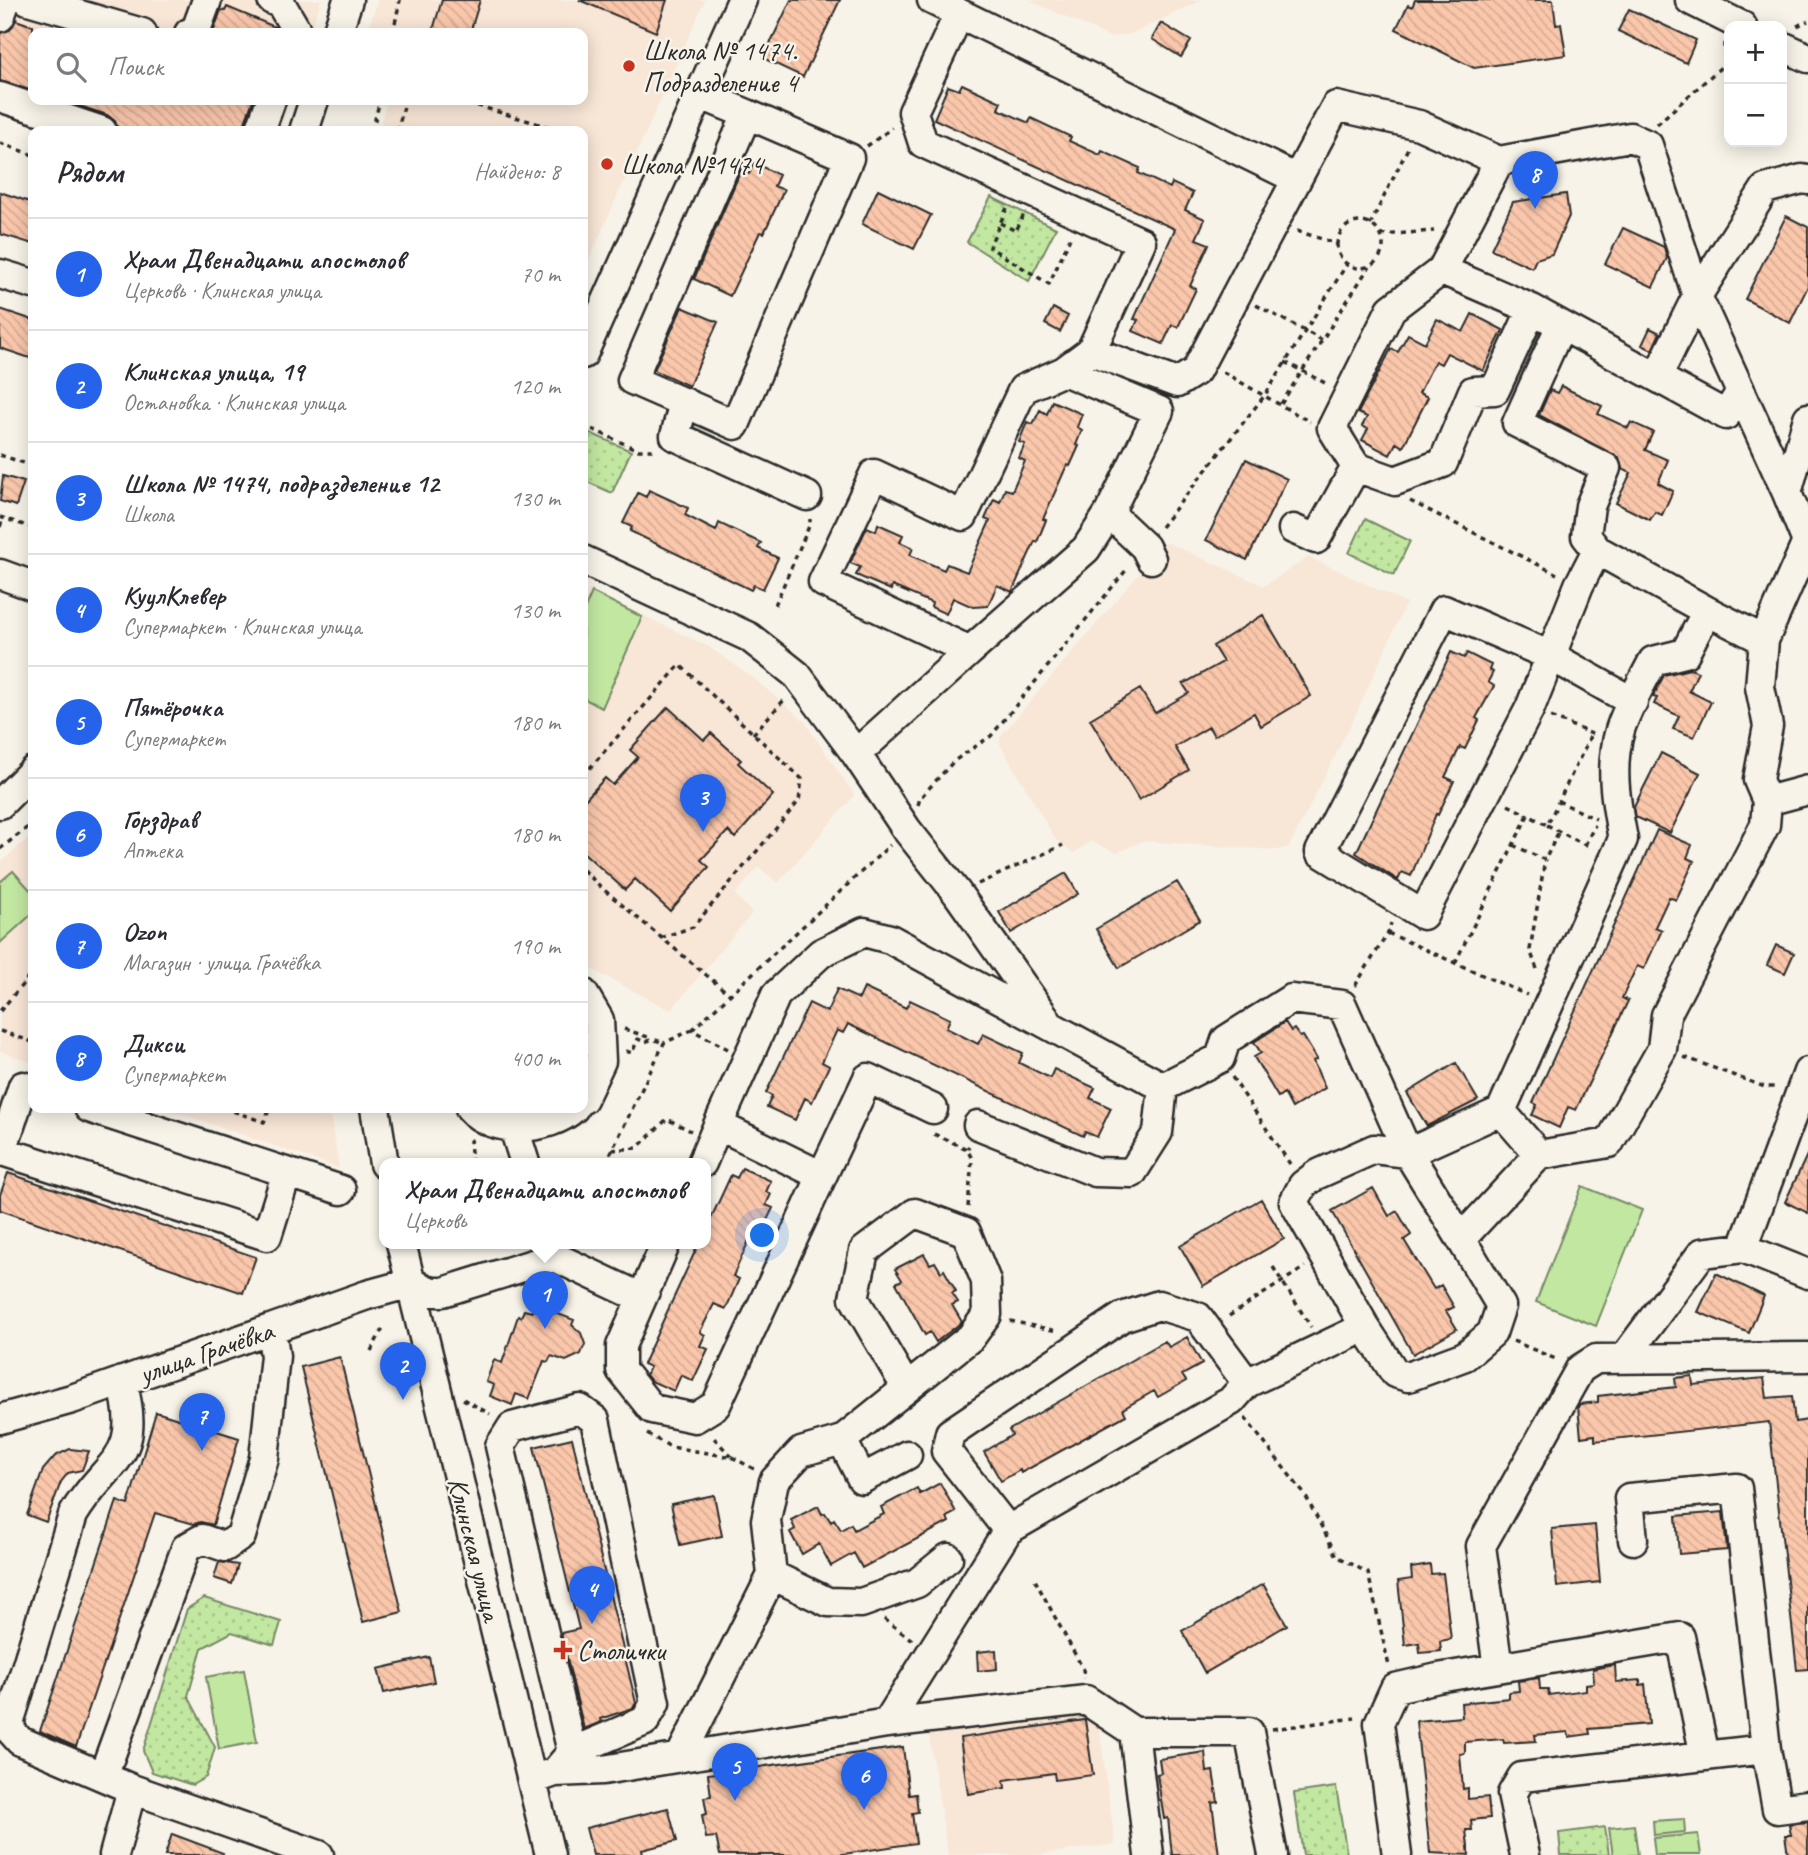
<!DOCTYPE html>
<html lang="ru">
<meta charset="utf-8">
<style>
body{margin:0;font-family:Caveat,sans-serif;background:#f7f7f7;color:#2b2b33}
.controls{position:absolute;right:21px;top:21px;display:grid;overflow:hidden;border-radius:14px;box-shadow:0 4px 18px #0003}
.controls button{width:63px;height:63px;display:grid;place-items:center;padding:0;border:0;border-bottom:2px solid #e1e1e2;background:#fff;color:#2b2b33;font:35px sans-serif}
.you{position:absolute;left:763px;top:1236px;width:24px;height:24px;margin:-18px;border:5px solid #fff;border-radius:50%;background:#1a73e8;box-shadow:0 0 0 10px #1a73e833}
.badge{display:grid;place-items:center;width:46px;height:46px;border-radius:50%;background:#2563eb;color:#fff;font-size:23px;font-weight:700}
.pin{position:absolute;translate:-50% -58px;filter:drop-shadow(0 2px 4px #0008)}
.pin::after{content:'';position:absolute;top:37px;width:24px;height:21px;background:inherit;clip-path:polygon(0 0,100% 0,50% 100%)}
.popup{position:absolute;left:379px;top:1158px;width:332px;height:91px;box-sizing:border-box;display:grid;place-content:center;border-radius:14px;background:#fff;filter:drop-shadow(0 2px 5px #0005);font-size:23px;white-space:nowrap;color:#7c7c81}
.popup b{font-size:26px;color:#2b2b33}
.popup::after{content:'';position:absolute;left:50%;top:100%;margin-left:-14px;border:14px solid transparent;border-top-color:#fff}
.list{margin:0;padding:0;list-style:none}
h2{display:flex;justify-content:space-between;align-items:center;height:91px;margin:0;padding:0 28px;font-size:30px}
h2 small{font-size:23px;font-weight:400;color:#7c7c81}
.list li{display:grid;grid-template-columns:46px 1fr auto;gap:21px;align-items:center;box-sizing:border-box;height:112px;padding:0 28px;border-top:2px solid #e1e1e2}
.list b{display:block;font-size:26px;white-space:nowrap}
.list p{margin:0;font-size:23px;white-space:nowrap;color:#7c7c81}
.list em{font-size:23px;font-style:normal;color:#7c7c81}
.icon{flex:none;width:38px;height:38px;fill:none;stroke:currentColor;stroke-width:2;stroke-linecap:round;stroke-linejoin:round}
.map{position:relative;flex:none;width:1808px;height:1855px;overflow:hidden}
.search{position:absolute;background:#fff;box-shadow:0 4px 18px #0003;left:28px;top:28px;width:560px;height:77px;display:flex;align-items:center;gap:18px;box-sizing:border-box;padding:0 24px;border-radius:14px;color:#7c7c81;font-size:26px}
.panel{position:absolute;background:#fff;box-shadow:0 4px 18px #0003;left:28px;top:126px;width:560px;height:987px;border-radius:14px}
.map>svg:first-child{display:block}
.built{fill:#f8e6d6}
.grass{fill:url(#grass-dots);stroke:#768966;stroke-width:2}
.garden{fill:#c2e7a1;stroke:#768966;stroke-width:2}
.building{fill:url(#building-back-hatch);stroke:#2b2b2b;stroke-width:2}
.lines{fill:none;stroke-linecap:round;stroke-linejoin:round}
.minor-casing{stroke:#2b2b2b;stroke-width:33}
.path{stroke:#2b2b2b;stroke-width:3.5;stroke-dasharray:5 5;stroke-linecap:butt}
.minor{stroke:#f7f3e8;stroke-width:28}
.poi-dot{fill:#c8321e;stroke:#f7f3e8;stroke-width:2.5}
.labels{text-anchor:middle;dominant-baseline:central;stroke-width:5;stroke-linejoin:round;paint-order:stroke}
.poi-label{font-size:28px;fill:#2b2b2b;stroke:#f7f3e8;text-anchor:start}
.street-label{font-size:28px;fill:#2b2b2b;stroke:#f7f3e8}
</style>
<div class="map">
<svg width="1808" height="1855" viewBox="0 0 1808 1855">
<defs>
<pattern id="grass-dots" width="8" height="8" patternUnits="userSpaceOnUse" patternTransform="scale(1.75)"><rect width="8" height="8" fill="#c2e7a1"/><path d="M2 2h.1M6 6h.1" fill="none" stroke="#a7c68b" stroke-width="1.8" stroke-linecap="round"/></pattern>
<pattern id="building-back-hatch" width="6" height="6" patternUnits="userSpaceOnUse" patternTransform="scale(1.75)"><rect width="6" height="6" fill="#fac7ab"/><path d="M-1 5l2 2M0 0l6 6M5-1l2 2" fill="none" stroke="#d6ab93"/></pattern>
</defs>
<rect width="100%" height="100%" fill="#f7f3e8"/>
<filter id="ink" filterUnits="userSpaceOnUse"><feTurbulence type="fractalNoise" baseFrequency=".0143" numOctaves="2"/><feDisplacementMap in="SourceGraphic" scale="14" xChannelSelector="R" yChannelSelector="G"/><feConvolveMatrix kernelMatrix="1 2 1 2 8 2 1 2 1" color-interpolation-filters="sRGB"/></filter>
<g filter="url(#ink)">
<!-- built -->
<path class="built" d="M0,0h321v1l-12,32h-276v67h256l-9,31h-212l-68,-22z
M378,0h327l-122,273v-142h-204l8,-31h196v-67h-216z
M1029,0h173l-71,34 -21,3z
M1166,542l98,44 45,-29 97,46 -50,111 -67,133 -12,3 -135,-9 -25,12 -26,-12 -17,12 -18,-13 -56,-96 1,-8z
M589,590l118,56 45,31 52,44 49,72v4l-75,86 -19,-16 -24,27 17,19 -81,97 -88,-45v-360z
M33,834v229l-33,-12v-188z
M165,1108h164l10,60z
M1061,1713l37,6 17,125 -78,11h-89l-20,-126z"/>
<!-- grass -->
<path class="grass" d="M991,197l65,31 -27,53 -62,-39z
M590,433l41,18 -19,42 -29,-13v-29z
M1365,519l45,22 -16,34 -45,-22z
M204,1598l77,24 -7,23 -42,-13 -30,16 -14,48 27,51 -9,30 -14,8 -40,-13 -9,-21 44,-142z
M1336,1787l11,68h-44l-9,-62z
M1605,1827l4,28h-48l-2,-22z"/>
<!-- garden -->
<path class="garden" d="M592,592l50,25 -40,91 -19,-10v-85z
M13,871l20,22v20l-33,30v-61z
M1582,1186l60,24 -46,116 -60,-24z
M244,1670l13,72 -38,7 -13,-72z
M1684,1819l1,13 -31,3 -1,-14z
M1634,1825l4,30h-25l-4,-27z
M1698,1834l3,21h-46l-2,-17z"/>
<!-- building -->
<path class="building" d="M442,0h38l-10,33h-38z
M579,0h88l-11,32z
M791,0h49l-37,77 -40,-19z
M1415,0h138l3,25 5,-1 5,31 -92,13 -78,-39 12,-24 4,2z
M227,7l48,20 3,6h-65l8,-23 4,1z
M1629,9l67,31 -10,23 -68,-32z
M16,20l17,6v65l-33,-10v-48l10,-3z
M1161,23l30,18 -10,16 -29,-18z
M962,84l39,18 -3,7 31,14 2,-5 40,19 -2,4 31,14 2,-4 38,17 -2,5 32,15 2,-5 21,10 -8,17 20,9 -9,20 13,5 -19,42 6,3 -18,38 -6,-2 -9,19 -30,-13 5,-11 -4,-1 41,-90 -241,-110 14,-33 11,4z
M61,100h192l-11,31h-119l-5,-1 -3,-9 -8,-6z
M754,163l25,12 -5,11 10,4 -20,43 -4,-1 -30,64 -36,-17 47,-109 8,4z
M878,189l53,26 -17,34 -52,-25z
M0,192l33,11v41l-33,-10z
M1566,194l3,22 -17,38 -16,5 -4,9 -41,-19 22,-47z
M1786,216l22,11v59l-18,37 -45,-24z
M1623,228l41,19 3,11 -14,29 -48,-23z
M682,307l36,15 -29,64 -35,-16z
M1053,308l15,8 -8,16 -15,-8z
M0,309l33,11v39l-33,-11z
M1472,314l31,16 -20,41 -36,-18 -6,11 -6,-3 -16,32 9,4 -25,50 -7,-4 -6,12 -28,-15 6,-11 -6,-3 5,-9 -9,-4 33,-64 7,3 10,-18 17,9 12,-24 26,13z
M1650,328l10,5 -8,17 -10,-5z
M1561,386l41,20 -4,8 30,14 3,-6 22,10 -8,18 23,10 -10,23 15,8 -11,24 -7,-3 -5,8 -34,-17 15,-30 -9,-4 -3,-11 -80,-43 11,-25 7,3z
M1052,401l30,13 -5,13 5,3 -6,15 3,1 -9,20 -3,-1 -24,54 3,1 -9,22 -2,-1 -23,51 -15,-7 -9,21 -15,1 -20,-9 -7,16 -15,-7 1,-4 -40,-17 -1,4 -35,-15 4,-8 -10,-4 17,-36 9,4 2,-7 25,11 -3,7 13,6 -3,7 34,15 3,-6 20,8 23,-51 -5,-2 9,-20 6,3 5,-13 7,2 13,-30 -6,-3 6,-14 -6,-2 8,-20 6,2 7,-14 7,4z
M1246,459l41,20 -40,81 -41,-20z
M3,476l21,6 -8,24 -16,-5z
M649,490l39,18 -3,7 31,16 3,-8 42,20 -3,5 20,10 -15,31 -9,-4 -3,5 -121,-59 2,-4 -9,-4 15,-30 8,4z
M1263,615l48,81 -50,30 -7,-13 -40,23 -5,-9 -34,20 14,23 -50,30 -49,-81 50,-30 15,24 34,-20 -6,-9 40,-22 -10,-16z
M1451,652l13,6 3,-5 24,12 -2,5 4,2 -5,10 6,4 -18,32 3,2 -14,29 -5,-2 -15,30 9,4 -16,34 -2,-1 -25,62 -9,-4 -4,8 -42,-27z
M1690,669l8,3 -9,19 22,11 -17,35 -21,-8 6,-13 -25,-12 3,-6 -4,-1 11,-22z
M668,707l36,33 7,-7 30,27 -3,3 35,32 -38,43 -7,-7 -27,29 8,7 -39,44 -35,-32 -10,11 -42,-38v-50l22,-24 8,7 25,-28 -8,-7z
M1661,753l39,20 -30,60 -34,-16 -2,-10z
M1657,830l35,15 -5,13 7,3 -18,39 -7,-3 -14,30 7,3 -18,39 -7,-3 -15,32 6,3 -52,109 -8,-3 -9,21 -27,-13 5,-10 -4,-2z
M1066,873l12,21 -67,39 -12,-21z
M1177,882l23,38 -81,48 -23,-39z
M1776,945l18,8 -9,20 -18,-8z
M864,988l42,20 4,-8 40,19 -4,9 32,16 5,-10 40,19 -4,10 31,15 4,-9 41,19 -5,10 21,10 -14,29 -12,-5 -2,4 -235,-112 -5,9 -6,-3 -15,32 7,4 -17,36 -7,-4 -10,22 -28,-13 5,-11 -6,-3 43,-90 18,9 10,-23 22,10z
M1285,1022l6,9 3,-2 6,8 3,-1 14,23 -4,2 12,27 -33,20 -8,-15 -6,4 -24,-40 7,-4 -7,-11z
M1456,1063l22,37 -51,26 -20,-33z
M1808,1153v60l-23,-11z
M742,1168l29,13 -5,11 5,2 -5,11 7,3 -16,33 -7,-3 -17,38 6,3 -13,30 -12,-5 -14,28 5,3 -5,11 8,3 -15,32 -12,-6 -7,16 -23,-10 -5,-6 4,-8 -7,-3 56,-121h7v-14l25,-54 6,3z
M8,1173l248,84 -13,36 -243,-83v-15z
M1373,1188l16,28 8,-5 14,24 -7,5 30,49 7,-4 13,22 -8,4 11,18 -44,25 -81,-143z
M1261,1199l23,40 -81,47 -23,-40z
M924,1254l6,10 5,-2 6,10 3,-2 12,21 -4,2 6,9 -6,3 10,17 -26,20 -6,-10 -5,3 -29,-52 6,-3 -7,-11z
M1716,1273l48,23 -15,37 -51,-21z
M539,1291l19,7 -5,14 21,8 -2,5 9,8 4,11 -4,10 -15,7 -15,-5 -3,6 -4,-1 -15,38 -13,-5 -4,11 -22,-9 4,-11 -8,-3 8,-22 8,3 16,-47 3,1 3,-7 8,2z
M1187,1337l15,27 -20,11 4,6 -28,16 -4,-6 -31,18 3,6 -105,58 -1,-3 -19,11 -17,-29 28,-17 -3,-5 156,-89 4,6z
M340,1357l62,255 -39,10 -62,-255z
M1692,1376l1,9 71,-7 3,20 25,-2 3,26 13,-2v249l-11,1 -28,-248 -174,19v-6l-14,2 -3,-30 2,-3 18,-2v-6l78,-9 -1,-9z
M156,1412l83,26 -26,87 -12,-3 -7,2 -39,-11 -79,234 -36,-16 77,-230 11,4z
M572,1438l64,265 -3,5 -33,11 1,3 -17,7 -23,-96 18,-4 -45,-182z
M70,1449l19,2 -7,19 -14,3 -7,9 -15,40 -19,-7 16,-45 12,-14z
M940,1483l16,29 -9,5 2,5 -87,46 -8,-15 -23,13 -12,-22 -17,10 -12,-22 5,-3 -4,-9 27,-14 4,8 3,-1 6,9 3,-3 7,11 10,-6 3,6 30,-16 -3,-7 36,-19 3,6z
M714,1495l8,41 -42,9 -9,-41z
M1723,1512l4,38 -48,4 -3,-38z
M1595,1525l5,57 -43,5 -5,-58z
M219,1562l19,3 -6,19 -18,-6z
M1430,1565l1,9 12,-1 8,66 -11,2 1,10 -21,2 -1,-10 -14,2 -7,-64 14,-2 -1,-11z
M1263,1584l24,41 -82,48 -23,-42z
M996,1650l1,19 -19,2 -1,-19z
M429,1657l5,25 -50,11 -6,-24z
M1615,1665l1,17 24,-2v5l5,-1 4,40 -60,5 1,5 -21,3 -1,-5 -33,3 1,6 -32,2 -1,-4 -38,3v11l-5,1 3,35 5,-1v11l20,-2 2,21 -19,2 1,10h-6l3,25 -39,-2 -14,-132 46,-4 -1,-14 48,-5v-6l10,-1 -1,-10 21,-3 1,11h8l1,6 37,-5v-6l8,-1 -1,-14z
M1085,1720l8,55 -38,5 -1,-7 -50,7 1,8 -37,6 -8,-56z
M903,1747l6,48 7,-1 2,18 -6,1 4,30 -79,12h-117l-4,-18 -10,1 -4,-23 5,-1 -3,-17 7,-1 -3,-22z
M1205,1752l2,20 6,-1 5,31 -6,1 7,52h-47l-4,-37 -4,1 -7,-45 4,-1 -2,-14z
M668,1808l9,33 -35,9 1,5h-50l-7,-27z
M1808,1822v33h-20l-3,-20h6l-2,-11z
M172,1834l51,19 -1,2h-57z"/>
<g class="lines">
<defs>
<path id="minor" d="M28,0l114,33
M272,0l9,4 14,24 -1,5
M1690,0l52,26
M959,14l-46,98 10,31 218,99 -50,109
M0,17l6,-17
M189,33l7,-3 11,-30
M337,33l11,-33
M1782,46l26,12
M699,94l48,20 -115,266 103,45 114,-267 -102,-44
M0,97l102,34
M260,131l11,-31
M304,131l10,-31
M1499,161l-57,109 -51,39 -59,119 24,39 39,14 48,-18 30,-72 22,-1 37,-81 29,16
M1442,270l90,39
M0,274l33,10
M583,354l159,-354
M1064,371l95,40 -50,102 -23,36 -116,102 -147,-69 51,-108 89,42 60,-127 41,-18 27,-20 86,32 19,-12 101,-192
M1657,377l40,-81 68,-107 37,-10 6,1
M684,402l-9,34 132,60
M1787,493l21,-75
M1109,513l36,34 6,12
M1293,529l23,10 40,-72
M1597,550l110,61 57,29
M583,560l166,77 48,38 59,79 51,76 50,63 89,126
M0,574l33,12
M1633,702l-82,-46 -107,-46 -124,242 103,63 107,-207 49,-123 18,-35 -11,-14 4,-30 16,-38 -89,-45 44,-98 165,90 14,-22
M856,754l114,-103
M1767,801l41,-11
M0,804l33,-33
M583,993l16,27 2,41 -18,38
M23,1086l-21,65 265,85 20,-64
M1163,1087l57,-29 6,-18 65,-41 51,6 66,148 53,86
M89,1108l252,82
M375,1108l9,56
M470,1108c23,27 79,23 104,0
M1501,1111l122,-272c-7,-35 -14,-73 -3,-109 7,-23 22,-47 33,-69l32,-8 22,-42
M718,1125l58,-130 45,-42 43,-21 26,7 273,148 -5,45 -26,41 -37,-1 -117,-47
M514,1128l11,35
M702,1163l16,-38 104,51 46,-98 65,31
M401,1243l149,612
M1743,1248l65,-176
M555,1257l87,41 24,-55
M411,1283l21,9h11l112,-35 -5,-14
M642,1298l-21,48v24l31,39 43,9 21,-13 106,-229
M1365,1327l-71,-125 9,-17 13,-10 58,-26 34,4 93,-42 38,44
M1624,1358l78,-105 41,-5 65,26
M122,1381c22,81 -15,76 -49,134l-63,205 1,11 9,10 112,48 187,66
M0,1419l72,-20 295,-104 44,-12
M842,1440l20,39 45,-24
M1008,1530l-62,-79 4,-18 172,-116 37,-12 39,12 49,66
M1633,1540l-4,-42 108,-10 29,261 11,60 31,-4
M772,1575l56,27 33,1 56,-20 31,-25
M1498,1668l-17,-122 99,-177 16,-10 212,-2
M887,1723l199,-23 48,32h115l24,123
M1134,1732l15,123
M680,1757l92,-182 -6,-55 8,-39 27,-29 41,-12 129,-103 16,-22 -1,-34 -20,-49 -51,-19 -51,38 -10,47 52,89
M555,1772l17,-20 -72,-306 12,-19 68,-18 15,11 60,283 -10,18 -73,31
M103,1776l83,-228 16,-9 23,8 16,-11 23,-78 11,-102 -4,-26
M532,1780l23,-8 48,-2 284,-47 121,-193 223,-129 16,-18 118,-56 30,46 13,4 57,-21 27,-23 9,-27 -40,-67 78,-84 70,-12 53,-94 4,-34 99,-190 2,-24 -9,-21 10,-54 -8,-39 4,-47 43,-98 -20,-49 -90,-197 -49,-151 -18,-8 -131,24 -80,-36 -83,-19 -39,73 -365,-179
M114,1855l18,-66
M1397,1855l-18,-132 16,-35 43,-10 242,-41 25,119
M1525,1855l-13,-61 10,-17 244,-28"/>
</defs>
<!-- minor casing -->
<use href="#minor" class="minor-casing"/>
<!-- path -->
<path class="path" d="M1797,26l11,-5
M393,33l7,-33
M1724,43l1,20
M458,100l105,31
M1657,124l72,-64
M372,131l8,-31
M397,131l9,-31
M0,143l33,12
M867,146l25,-18
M1007,208l-18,39 60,37 21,-46
M1337 245a23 23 0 1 1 46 0a23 23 0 1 1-46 0Z
M1000,223l16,8 8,-17
M1370,225l39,-79
M1297,231l41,13
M1381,235l53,-4
M1256,305l66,35
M1285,362l42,22
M1223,372l87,50
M1281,404l88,-137
M583,425l55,25h18
M0,455l33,11
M1410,501l147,73
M0,517l33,11
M0,527l3,-9
M1161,527l104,-132 82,-131
M775,605l35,-81v-5
M1551,717l41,17
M753,734l32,-35
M583,776l97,-111 122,114 -3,22 -106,126 -33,11
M1558,801l38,18
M918,805l2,-7 34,-37 37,-25 136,-167
M1508,805l20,10
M1547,825l44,23
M1513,845l32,15 14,-29
M1585,845l10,-20
M0,849l33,-26
M583,870l20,19 126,105
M978,884l85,-39
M1388,933l139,62
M1455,963l73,-148 19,10 45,-92
M1537,969l-7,-19 15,-90
M1355,986l33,-53 3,-10
M0,1011l33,-39
M624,1029l27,9
M692,1030l198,-185
M0,1031l33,11
M626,1051l6,2 6,-14 7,3 8,-3 11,4
M1684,1057l81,30h11
M1232,1077l58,87
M224,1108l40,14 6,-14
M934,1134l33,15
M612,1150l25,-2 30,-29 24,12
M472,1163l-2,-22 3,-2
M606,1163l58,-120 28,-13 36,19
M968,1207l4,-48 -5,-10 2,-3
M1273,1267l38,60
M1229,1316l76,-49
M1010,1321l47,10
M1513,1341l45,19
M371,1351l13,-25
M463,1399l27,15
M1245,1418l60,77 32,61 31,17 21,93
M647,1434l24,13 61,10 -20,-21
M732,1457l22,12
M1035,1580l48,89 1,9
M884,1619l28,21
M1272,1729l83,-11"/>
<!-- minor -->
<use href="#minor" class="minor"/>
</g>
</g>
<!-- markers -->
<g class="poi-dot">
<circle cx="629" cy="66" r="7"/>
<circle cx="607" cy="164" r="7"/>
<path d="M559.5 1639.5h7v7h7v7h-7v7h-7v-7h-7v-7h7z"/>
</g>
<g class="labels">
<!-- poi labels -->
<g class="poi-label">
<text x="643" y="50">Школа № 1474.<tspan x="643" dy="32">Подразделение 4</tspan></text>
<text x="621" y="164">Школа №1474</text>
<text x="577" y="1650">Столички</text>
</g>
<!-- street labels -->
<g class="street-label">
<text transform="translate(206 1352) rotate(-19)">улица Грачёвка</text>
<text transform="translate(475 1549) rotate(76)">Клинская улица</text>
</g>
</g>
</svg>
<div class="controls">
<button>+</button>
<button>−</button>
</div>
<div class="you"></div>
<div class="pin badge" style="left:545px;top:1329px">1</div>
<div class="popup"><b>Храм Двенадцати апостолов</b>Церковь</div>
<div class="pin badge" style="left:403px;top:1400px">2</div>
<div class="pin badge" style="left:703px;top:832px">3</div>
<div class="pin badge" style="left:592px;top:1624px">4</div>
<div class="pin badge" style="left:735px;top:1801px">5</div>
<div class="pin badge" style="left:864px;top:1810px">6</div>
<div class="pin badge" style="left:202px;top:1451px">7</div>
<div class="pin badge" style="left:1535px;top:209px">8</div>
<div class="search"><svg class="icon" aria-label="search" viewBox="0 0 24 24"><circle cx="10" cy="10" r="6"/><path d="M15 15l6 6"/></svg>Поиск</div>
<section class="panel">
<h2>Рядом<small>Найдено: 8</small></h2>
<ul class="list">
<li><span class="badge">1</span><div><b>Храм Двенадцати апостолов</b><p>Церковь · Клинская улица</p></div><em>70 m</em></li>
<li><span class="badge">2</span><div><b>Клинская улица, 19</b><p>Остановка · Клинская улица</p></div><em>120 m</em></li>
<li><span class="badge">3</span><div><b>Школа № 1474, подразделение 12</b><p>Школа</p></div><em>130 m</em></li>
<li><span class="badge">4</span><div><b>КуулКлевер</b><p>Супермаркет · Клинская улица</p></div><em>130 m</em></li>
<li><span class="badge">5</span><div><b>Пятёрочка</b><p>Супермаркет</p></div><em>180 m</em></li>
<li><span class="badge">6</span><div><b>Горздрав</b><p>Аптека</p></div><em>180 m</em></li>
<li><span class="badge">7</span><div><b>Ozon</b><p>Магазин · улица Грачёвка</p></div><em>190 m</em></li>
<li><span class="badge">8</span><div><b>Дикси</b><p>Супермаркет</p></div><em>400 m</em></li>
</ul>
</section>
</div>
